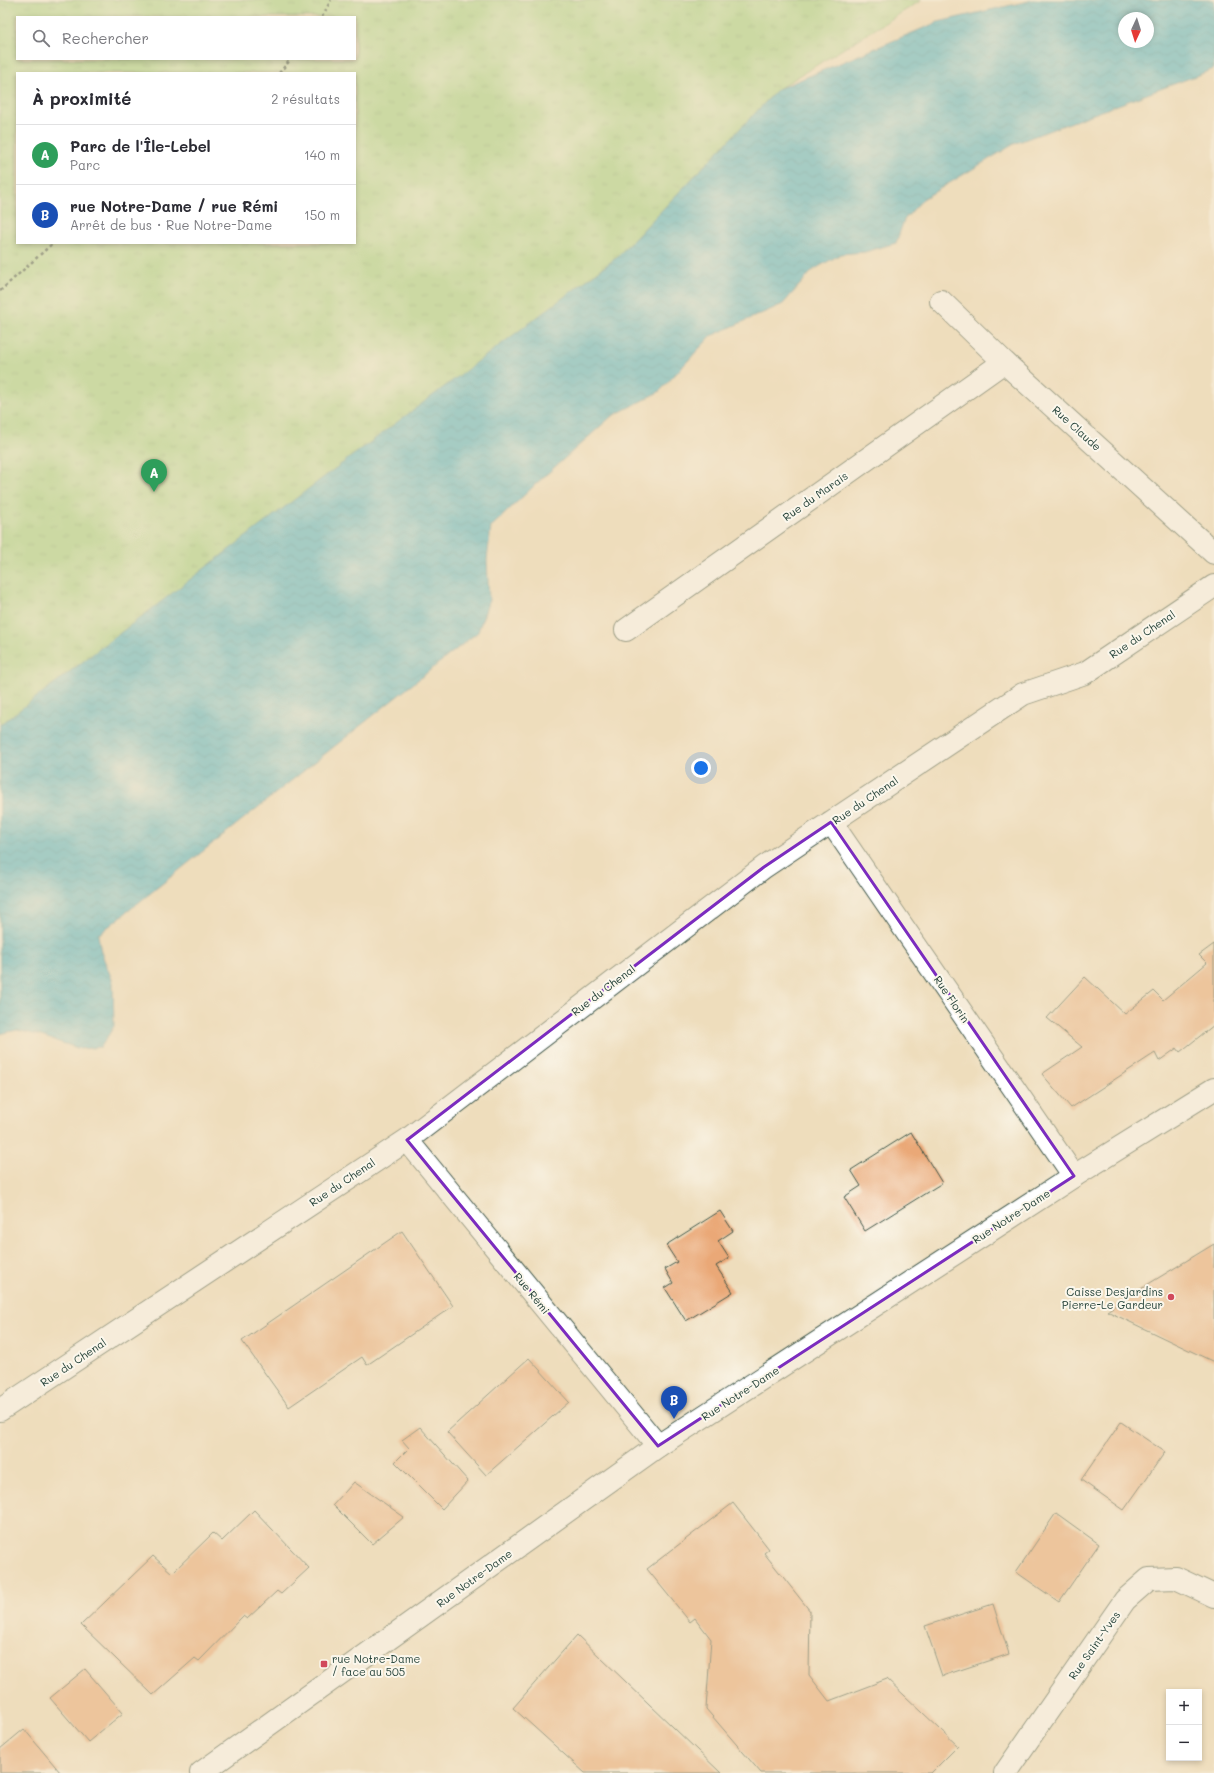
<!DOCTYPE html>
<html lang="fr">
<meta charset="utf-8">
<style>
body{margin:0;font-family:Mali,sans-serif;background:#f2f2f3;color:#2b2b33}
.controls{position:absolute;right:12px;bottom:12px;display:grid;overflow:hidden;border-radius:0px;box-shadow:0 2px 6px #0003}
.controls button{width:36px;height:36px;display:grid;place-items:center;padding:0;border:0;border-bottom:1px solid #e1e1e2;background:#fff;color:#2b2b33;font:20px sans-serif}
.compass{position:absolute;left:1118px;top:12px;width:36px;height:36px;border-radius:50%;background:#fff;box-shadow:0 2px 6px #0003;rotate:184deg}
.you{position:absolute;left:701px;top:768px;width:14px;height:14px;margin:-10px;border:3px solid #fff;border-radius:50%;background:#1a73e8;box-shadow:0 0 0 6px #1a73e833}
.badge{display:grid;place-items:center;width:26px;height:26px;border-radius:50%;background:#0f766e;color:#fff;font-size:13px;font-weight:700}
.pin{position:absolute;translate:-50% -33px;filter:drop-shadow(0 1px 2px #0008)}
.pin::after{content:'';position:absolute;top:21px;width:14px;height:12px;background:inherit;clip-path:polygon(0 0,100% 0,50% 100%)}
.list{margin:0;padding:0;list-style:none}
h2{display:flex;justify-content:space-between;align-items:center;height:52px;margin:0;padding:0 16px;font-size:17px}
h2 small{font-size:13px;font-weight:400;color:#7c7c81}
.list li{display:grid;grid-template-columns:26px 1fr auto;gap:12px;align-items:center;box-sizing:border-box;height:60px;padding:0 16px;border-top:1px solid #e1e1e2}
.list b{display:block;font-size:15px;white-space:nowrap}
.list p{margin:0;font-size:13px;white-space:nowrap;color:#7c7c81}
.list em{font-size:13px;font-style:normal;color:#7c7c81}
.icon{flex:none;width:22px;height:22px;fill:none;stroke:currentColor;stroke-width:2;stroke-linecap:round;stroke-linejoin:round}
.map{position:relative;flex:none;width:1214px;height:1773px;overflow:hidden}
.search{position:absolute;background:#fff;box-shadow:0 2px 6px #0003;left:16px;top:16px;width:340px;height:44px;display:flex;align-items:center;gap:10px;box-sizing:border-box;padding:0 14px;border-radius:0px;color:#7c7c81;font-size:15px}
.panel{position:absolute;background:#fff;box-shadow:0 2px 6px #0003;left:16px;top:72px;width:340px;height:172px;border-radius:0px}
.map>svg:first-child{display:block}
.park{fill:url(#park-tufts);stroke:#618a5d;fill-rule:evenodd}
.water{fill:url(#water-waves);stroke:#387a80;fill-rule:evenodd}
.building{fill:#eaa877}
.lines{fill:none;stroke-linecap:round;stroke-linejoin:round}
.minor-casing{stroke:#3e5548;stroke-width:24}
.major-casing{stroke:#3e5548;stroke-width:24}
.path{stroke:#3e5548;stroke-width:2.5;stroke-dasharray:3 3;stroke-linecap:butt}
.minor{stroke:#fff;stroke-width:22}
.major{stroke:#fff;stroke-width:22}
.marked{fill:none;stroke:#7b2cbf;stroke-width:3;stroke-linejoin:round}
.poi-dot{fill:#d1495b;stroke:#fbf7ec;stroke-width:1.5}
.labels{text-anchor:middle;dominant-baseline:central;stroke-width:4;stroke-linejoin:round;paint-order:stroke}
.street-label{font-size:11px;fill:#1f3d34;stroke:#fbf7ec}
.poi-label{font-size:11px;fill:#1f3d34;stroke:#fbf7ec;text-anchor:end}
</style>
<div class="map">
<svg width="1214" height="1773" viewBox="0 0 1214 1773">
<defs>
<pattern id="park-tufts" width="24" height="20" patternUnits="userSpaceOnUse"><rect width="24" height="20" fill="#a3d686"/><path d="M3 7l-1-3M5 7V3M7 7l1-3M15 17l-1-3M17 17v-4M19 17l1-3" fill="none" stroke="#84af6e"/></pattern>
<pattern id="water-waves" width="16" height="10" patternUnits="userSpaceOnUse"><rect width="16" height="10" fill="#50b8cd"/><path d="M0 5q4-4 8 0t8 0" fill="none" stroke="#4297a7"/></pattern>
</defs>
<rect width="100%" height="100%" fill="#fbf7ec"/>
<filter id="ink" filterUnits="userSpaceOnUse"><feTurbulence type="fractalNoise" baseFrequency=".025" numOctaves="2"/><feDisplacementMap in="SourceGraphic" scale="8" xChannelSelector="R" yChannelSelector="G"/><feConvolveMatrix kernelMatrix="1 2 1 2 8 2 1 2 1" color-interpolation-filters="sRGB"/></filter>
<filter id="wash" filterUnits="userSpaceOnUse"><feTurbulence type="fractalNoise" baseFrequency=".012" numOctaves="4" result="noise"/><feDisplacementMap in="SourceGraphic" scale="16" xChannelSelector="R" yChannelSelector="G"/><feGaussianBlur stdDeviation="0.9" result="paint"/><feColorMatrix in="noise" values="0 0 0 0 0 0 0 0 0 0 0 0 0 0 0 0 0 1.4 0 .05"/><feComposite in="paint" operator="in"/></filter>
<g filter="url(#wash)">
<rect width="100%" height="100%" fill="#eeddbc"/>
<!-- park -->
<path class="park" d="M0,0h922l-144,89 -162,169 -616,468zM17,17h338v42h-338zM17,73h338v170h-338z"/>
<!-- water -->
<path class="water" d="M1033,0h181v69l-198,74 -93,56 -19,21 -8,23 -31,9 -24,2 -28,16 -30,34 -72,32 -52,56 -47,24 -75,67 -46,44 -4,33 2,40 -11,32 -380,303 3,17 12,30 1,44 -13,21 -21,2 -39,-13 -24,-6 -17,4v-309l320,-245 296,-222 162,-169 160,-67zM1124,18h24v24h-24z"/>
<g id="blocks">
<!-- building -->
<path class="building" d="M1214,944v81l-34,27 -3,-4 -18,13 -4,-8 -84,55 -29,-34 40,-27 -35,-29 38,-41 40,37 29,-23 9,9 44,-37 -8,-8z
M911,1132l31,51 -77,48 -21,-34 17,-11 -10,-16z
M720,1211l13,20 -15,10 11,17 -13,8 17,26 -47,29 -21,-33 8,-5 -8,-14 12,-7 -11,-17z
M402,1231l51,75 -86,59 -5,-8 -73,50 -47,-66z
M1214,1244v118l-107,-51 43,-28z
M529,1358l40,44 -83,73 -39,-43z
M1121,1422l44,30 -41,58 -43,-30z
M420,1427l48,54 -26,28 -47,-47 14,-14 -7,-8z
M354,1482l50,35 -32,27 -39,-39z
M733,1503l36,46 -5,4 46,58 -1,64 20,26 58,-22 71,67 -27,27h-170l-55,-64 5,-70 -16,-21 -5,4 -43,-53z
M254,1510l55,58 -28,26 -4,-3 -30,28 -4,-3 -44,45 -4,-3 -42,37 -72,-70 72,-69 19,17 41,-40 9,8z
M1056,1513l43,31 -40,58 -43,-30z
M993,1604l16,50 -67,22 -17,-50z
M577,1635l144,138h-136l-72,-65z
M85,1669l38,44 -35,29 -38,-44z
M24,1729l36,43 -1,1h-59v-24z"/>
</g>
</g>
<g filter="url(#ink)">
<use href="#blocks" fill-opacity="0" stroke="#3e5548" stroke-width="1"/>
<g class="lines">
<defs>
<path id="minor" d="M941,301l63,61 210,191
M626,630l378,-268
M831,822l243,354
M407,1140l251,306
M0,1410l407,-270 357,-273 259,-173 62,-21 129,-87
M1005,1773l120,-173 24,-21 27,-1 38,18"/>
<path id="major" d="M201,1773l457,-327 416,-270 140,-87"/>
</defs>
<!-- minor casing -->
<use href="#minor" class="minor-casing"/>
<!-- major casing -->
<use href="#major" class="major-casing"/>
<!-- path -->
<path class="path" d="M322,17l9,-17
M279,73l12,-14
M0,291l53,-48"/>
<!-- minor -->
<use href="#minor" class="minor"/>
<!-- major -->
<use href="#major" class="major"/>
</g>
</g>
<!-- marked area -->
<path d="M0 0H1214V1773H0ZM831,822l243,354 -416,270 -251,-306 357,-273z" fill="#eeddbc" fill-opacity=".55" fill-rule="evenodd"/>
<path class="marked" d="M831,822l243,354 -416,270 -251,-306 357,-273z"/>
<!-- markers -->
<g class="poi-dot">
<circle cx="1171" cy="1297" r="4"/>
<rect x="320" y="1660" width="8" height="8" rx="2"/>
</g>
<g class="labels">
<!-- street labels -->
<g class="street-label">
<text transform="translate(1077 428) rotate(42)">Rue Claude</text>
<text transform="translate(815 496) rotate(-35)">Rue du Marais</text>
<text transform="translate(1142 634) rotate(-34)">Rue du Chenal</text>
<text transform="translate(865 800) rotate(-34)">Rue du Chenal</text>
<text transform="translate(603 990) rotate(-37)">Rue du Chenal</text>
<text transform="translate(952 999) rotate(56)">Rue Florin</text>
<text transform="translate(342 1182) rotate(-34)">Rue du Chenal</text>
<text transform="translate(1011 1216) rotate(-33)">Rue Notre-Dame</text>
<text transform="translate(532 1293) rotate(51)">Rue Rémi</text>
<text transform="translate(73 1362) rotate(-34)">Rue du Chenal</text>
<text transform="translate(740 1393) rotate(-33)">Rue Notre-Dame</text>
<text transform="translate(474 1578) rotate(-36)">Rue Notre-Dame</text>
<text transform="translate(1094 1645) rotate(-55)">Rue Saint-Yves</text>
</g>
<!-- poi labels -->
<g class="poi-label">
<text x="1163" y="1291">Caisse Desjardins<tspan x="1163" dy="13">Pierre-Le Gardeur</tspan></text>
<text x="332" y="1658" text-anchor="start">rue Notre-Dame<tspan x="332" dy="13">/ face au 505</tspan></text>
</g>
</g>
</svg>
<div class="controls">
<button>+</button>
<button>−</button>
</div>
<svg class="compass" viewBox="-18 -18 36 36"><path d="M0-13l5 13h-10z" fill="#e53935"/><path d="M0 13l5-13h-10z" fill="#7c7c81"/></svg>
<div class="you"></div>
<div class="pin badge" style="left:154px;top:492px;background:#2e9e5b">A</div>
<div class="pin badge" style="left:674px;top:1419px;background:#1a4fb4">B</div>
<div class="search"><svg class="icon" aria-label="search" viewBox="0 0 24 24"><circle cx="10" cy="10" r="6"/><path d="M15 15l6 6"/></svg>Rechercher</div>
<section class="panel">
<h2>À proximité<small>2 résultats</small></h2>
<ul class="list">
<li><span class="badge" style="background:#2e9e5b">A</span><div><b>Parc de l'Île-Lebel</b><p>Parc</p></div><em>140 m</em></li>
<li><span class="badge" style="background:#1a4fb4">B</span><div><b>rue Notre-Dame / rue Rémi</b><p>Arrêt de bus · Rue Notre-Dame</p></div><em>150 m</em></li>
</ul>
</section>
</div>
